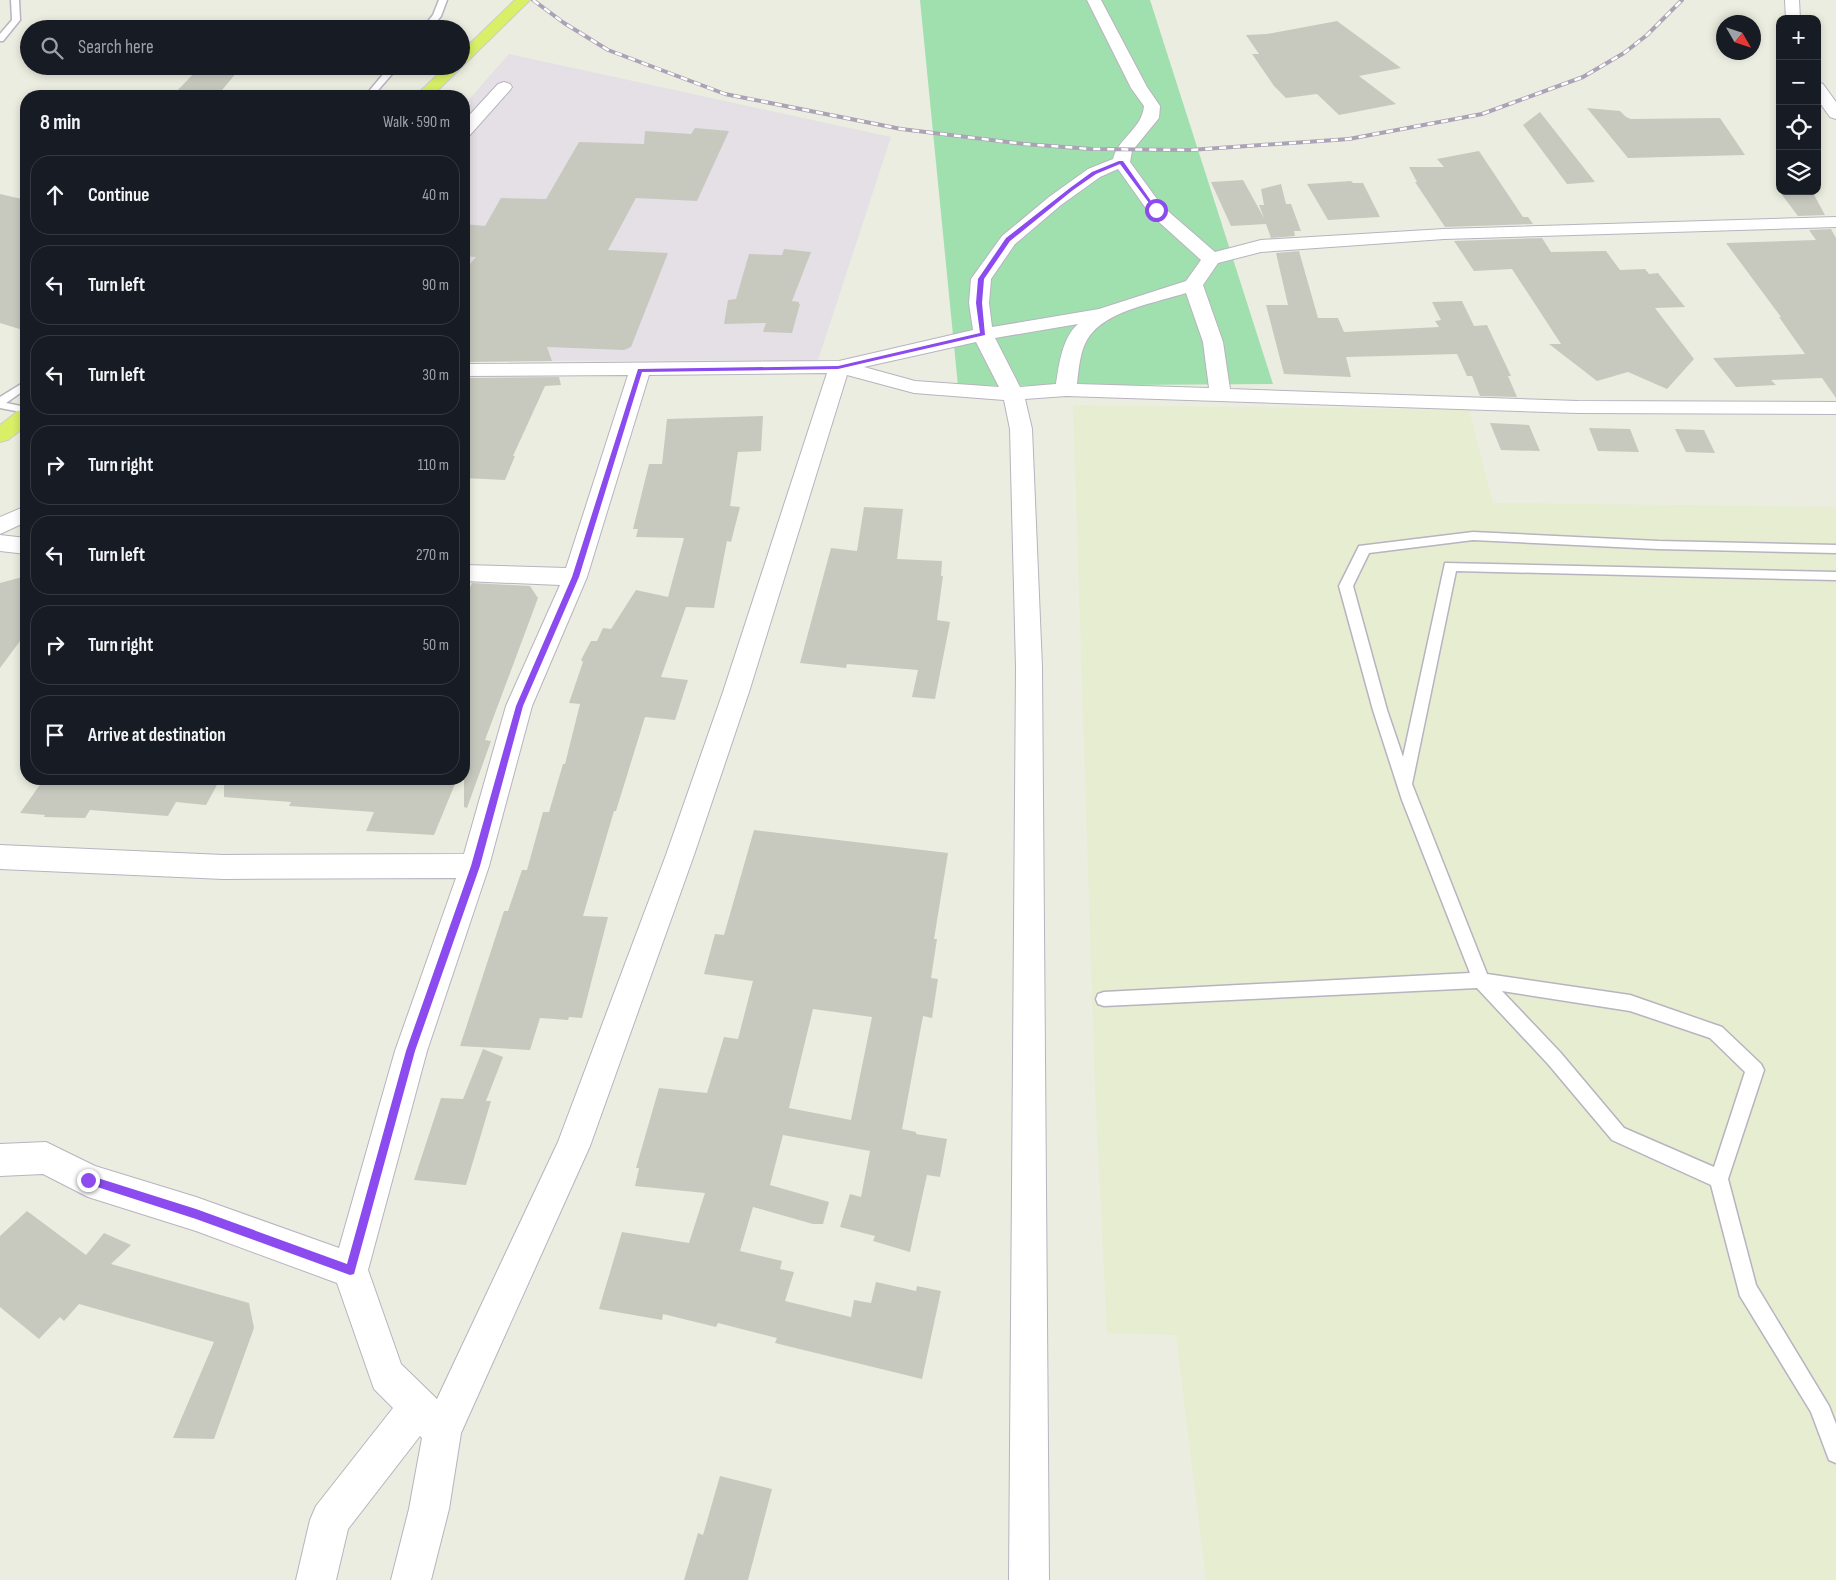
<!DOCTYPE html>
<meta charset="utf-8">
<style>
body{margin:0;font-family:"Sofia Sans Condensed",sans-serif;background:#242831;color:#f1f3f6}
.controls{position:absolute;right:15px;top:15px;display:grid;overflow:hidden;border-radius:10px;box-shadow:0 2px 8px #0003}
.controls button{width:45px;height:45px;display:grid;place-items:center;padding:0;border:0;border-bottom:1px solid #363941;background:#171b24;color:#f1f3f6;font:25px sans-serif}
.compass{position:absolute;left:1716px;top:15px;width:45px;height:45px;border-radius:50%;background:#171b24;box-shadow:0 2px 8px #0003;rotate:129deg}
.stop{position:absolute;width:15px;height:15px;margin:-11px;border:4px solid #8b4bef;border-radius:50%;background:#fff}
.stop.end{background:#8b4bef;border-color:#fff;box-shadow:0 1px 5px #0008}
.list{margin:0;padding:0;list-style:none}
h2{display:flex;justify-content:space-between;align-items:center;height:65px;margin:0;padding:0 20px;font-size:21px}
h2 small{font-size:16px;font-weight:400;color:#9ea1a6}
.list li{display:grid;grid-template-columns:32px 1fr auto;gap:15px;align-items:center;box-sizing:border-box;height:80px;margin:0 10px 10px;padding:0 10px;border:1px solid #363941;border-radius:20px}
.list b{display:block;font-size:19px;white-space:nowrap}
.list em{font-size:16px;font-style:normal;color:#9ea1a6}
.icon{flex:none;width:28px;height:28px;fill:none;stroke:currentColor;stroke-width:2;stroke-linecap:round;stroke-linejoin:round}
.map{position:relative;flex:none;width:1836px;height:1580px;overflow:hidden}
.search{position:absolute;background:#171b24;box-shadow:0 2px 8px #0003;left:20px;top:20px;width:450px;height:55px;display:flex;align-items:center;gap:12px;box-sizing:border-box;padding:0 18px;border-radius:28px;color:#9ea1a6;font-size:19px}
.panel{position:absolute;background:#171b24;box-shadow:0 2px 8px #0003;left:20px;top:90px;width:450px;height:695px;border-radius:20px}
.map>svg:first-child{display:block}
.industrial{fill:#e5e0e6}
.education{fill:#e6edd1}
.green{fill:#a0e0af}
.building{fill:#c7c9bf;fill-rule:evenodd}
.lines{fill:none;stroke-linecap:round;stroke-linejoin:round}
.service-casing{stroke:#b8b3bf;stroke-width:3}
.minor-casing{stroke:#b8b3bf;stroke-width:2}
.trunk-casing{stroke:#cdcdcd;stroke-width:2}
.service{fill:#fff;fill-rule:evenodd}
.minor{fill:#fff;fill-rule:evenodd}
.trunk{fill:#d8ef67;fill-rule:evenodd}
.rail-casing{stroke:#aba3b5;stroke-width:4}
.rail{stroke:#fff;stroke-width:2.5;stroke-dasharray:7;stroke-linecap:butt}
.route{fill:#8b4bef}
</style>
<div class="map">
<svg width="1836" height="1580" viewBox="0 0 1836 1580">
<rect width="100%" height="100%" fill="#ebede0"/>
<!-- industrial -->
<path class="industrial" d="M509,54l382,83 -73,223 -354,1v-256z"/>
<!-- education -->
<path class="education" d="M1073,405l396,5 24,93 343,4v1073h-633l3,-1 -30,-244 -69,-2 -12,-245z"/>
<!-- green -->
<path class="green" d="M920,0h230l123,384 -315,2z"/>
<!-- building -->
<path class="building" d="M1337,21l64,47 -42,8 37,28 -57,11 -22,-21 -31,4 -12,-12 -22,-32h7l-13,-19 21,-1z
M201,66h41l-24,29 -43,-2z
M1587,108l33,3 6,6 5,2 89,-1 25,37 -117,3z
M1540,112l55,70 -28,2 -44,-59z
M695,128l34,3 -32,70 -61,-3 -28,52 60,3 -37,94 -7,3 -77,-3 5,14 -88,1v-91l12,-14 -12,-1v-32l21,2 16,-28 45,1 33,-57 65,2 1,-13 46,3z
M1479,151l44,66h5l5,7 -88,3 -30,-45h2l-8,-15h35l-7,-8z
M1243,180l21,38 -5,-13h5l-3,-16 20,-5 5,20h5l10,27h-7l1,5 -24,2 -5,-14 -35,2 -20,-44z
M1351,181l2,2h10l17,34 -52,3 -21,-36z
M1779,191h33l13,24 -27,1z
M0,194l26,6v131l-26,-8z
M1831,229l5,9v160l-14,-20 -51,2 5,5 -40,2 -23,-29 92,-4 -26,-37h2l-55,-74 90,-3 -7,-10z
M1542,238l9,14 55,-1 14,19 25,-1 4,5 9,-1 27,34 -30,1 39,51 -27,30 -39,-17 -31,9 -48,-37h12l-49,-75 -38,2 -20,-30z
M784,249l27,3 -19,49 7,1v2h1l-8,29 -29,-1 3,-9 -42,1 4,-24 8,-1 13,-45 33,1z
M1299,251l19,67h20l6,14 95,-5 -4,-6 6,-1 -9,-18 30,-1 12,25 13,-1 24,51h-3l9,21 -37,-1 -8,-20h-5l-10,-22 -111,3 5,20 -67,-3 -18,-69h22l-12,-52z
M559,377l2,8 -16,1 -32,70h2l-10,24 -41,-2v-100z
M763,416l-2,35 -23,1 -8,54 10,1 -9,35 -4,-1 -13,67 -28,-1 -25,70 27,3 -13,40 -30,-3 -29,94h-2l-31,105 25,1 -26,101 -13,-1 -1,3 -28,-2 -10,32 -70,-4 44,-135h4l14,-41h5l16,-58h6l14,-48h2l15,-60 -11,-1 14,-41 -2,-2 10,-19h6l6,-13 8,1 25,-39 32,7 16,-59 -48,-1 2,-8h-5l16,-65h13l5,-45z
M1490,423l39,2 11,26 -39,-1z
M1589,428l41,1 9,23 -41,-1z
M1675,429l29,1 11,23 -29,-1z
M864,507l39,2 -6,50 45,2 -1,15h2l-6,44 13,2 -15,77 -23,-2 6,-27 -71,-6 -1,4 -46,-5 31,-115 26,3z
M26,576v57l-26,35v-85z
M472,583l58,3 8,12 -53,142 6,1 -24,67 -3,-1v-206z
M44,779h126l48,4 -12,22 -30,-3 -8,14 -78,-6 -5,8 -41,-1 1,-2 -25,-2z
M224,779h233l-23,56 -68,-4 8,-19 -85,-6 2,-4 -67,-5z
M754,830l194,23 -14,86h3l-6,39 7,1 -6,39 -9,-2 -21,113 14,3v2l31,5 -7,38 -13,-2 -17,77 -37,-11 2,-5 -35,-9 10,-33 11,3 9,-46 -87,-16 -13,50 59,17 -6,22h-10l-60,-17 -13,44 42,10 -2,8 14,3 -9,29 66,16 3,-17 17,3 5,-21 40,9 1,-5 24,5 -19,88 -147,-36 2,-5 -59,-15 -2,4 -53,-13 -1,6 -63,-11 23,-77 67,11 16,-50 -70,-7 4,-18h-3l23,-80 48,5 17,-56 14,2 15,-58 -49,-7 11,-40 9,1zM813,1009l59,8 -21,103 -62,-12z
M483,1049l20,8 -17,44h5l-25,84 -52,-5 27,-82 22,1z
M27,1211l59,44 18,-22 27,12 -20,19 138,39 5,25 -40,111 -41,-1 41,-96 -135,-38 -15,17 -4,-4 -21,22 -39,-32v-71z
M720,1476l52,13 -24,91h-64l14,-47 5,2z"/>
<g class="lines">
<defs>
<path id="service" d="M11,0h8l1,20 -17,21h-3v-7l12,-14z
M439,0h8l-6,16 -10,13h-9l11,-14z
M390,66h9l-26,30h-8z
M26,381v8l-20,14 20,4v6l-26,-5v-11z
M1473,532l185,9 178,4v8l-178,-4 -185,-9 -104,13 -16,33 34,124 16,47 42,-194 391,9v8l-380,-9 -44,213 75,190 143,21 92,32 39,37 3,6 -36,109 28,106 73,121 7,18v39l-7,-3 -18,-48 -71,-116 -29,-111 -99,-45 -64,-76 -71,-76 -373,18 -6,-2 -2,-5 2,-5 6,-2 366,-19 -68,-173 -29,-90 -34,-124 20,-40zM1502,991l128,20 80,27 35,34 -31,95 -90,-39 -64,-76z"/>
<path id="minor" d="M1087,0h14l46,87 13,19 -1,12 -27,33 -2,11 32,44 53,46 46,-12 183,-11 392,-12v10l-392,12 -183,13 -43,11 -15,22 20,57 7,47 348,12 258,1v12l-258,-1 -512,-17 -41,3 7,30 10,238 7,913h-40l7,-913 -6,-238 -6,-29 -90,-7 -67,-18 -98,317 -55,163 -104,291 -129,287 -12,76 -18,71h-40l18,-71 13,-71 -2,-2 -72,93 -12,51h-40l14,-60 6,-14 77,-98 -19,-19 -37,-106 -141,-52 -108,-34 -45,-23 -43,2v-32l46,-2 49,24 101,31 143,51 56,-197 61,-173 -233,1 -223,-10v-24l223,10 241,-1 42,-148 54,-121 -96,-4v-16l102,3 62,-193 -164,1v-12l375,-3 134,-31 -4,-27 2,-24 31,-43 47,-39 39,-28 25,-10c6,-22 29,-30 31,-53l-13,-18zM1118,169l32,45 51,46 -15,21 -87,28 -107,18 -3,-24 2,-24 24,-35 46,-39 39,-28zM1186,293l17,49 6,46 -132,-4c2,-16 3,-38 15,-51 19,-23 66,-31 94,-40zM1078,324c-16,14 -19,41 -22,60l-36,3 -25,-49zM976,342l23,45 -84,-6 -51,-14zM827,373l-104,319 -57,163 -108,287 -121,257 -36,-35 -33,-94 59,-219 62,-185 43,-160 55,-129 62,-202z
M1785,0h14l1,19h-14z
M504,82l6,2 2,3 -2,3 -40,45 -6,1v-15l34,-37z
M1817,82l6,2 13,18v17l-6,-2 -13,-18z
M26,506v16l-26,12v-17z
M0,535l26,3v16l-26,-3z"/>
<path id="trunk" d="M515,0h15l-98,96h-17l32,-30h14v-14z
M26,409v17l-18,14 -8,2v-17l18,-14z"/>
</defs>
<!-- service casing -->
<use href="#service" class="service-casing"/>
<!-- minor casing -->
<use href="#minor" class="minor-casing"/>
<!-- trunk casing -->
<use href="#trunk" class="trunk-casing"/>
<!-- service -->
<use href="#service" class="service"/>
<!-- minor -->
<use href="#minor" class="minor"/>
<!-- trunk -->
<use href="#trunk" class="trunk"/>
<defs>
<path id="rail" d="M533,0l31,23 44,27 117,44 176,35 123,15 67,5 99,1 159,-11 133,-25 101,-37 41,-24 23,-18 35,-35"/>
</defs>
<!-- rail casing -->
<use href="#rail" class="rail-casing"/>
<!-- rail -->
<use href="#rail" class="rail"/>
</g>
<!-- route -->
<path class="route" d="M1119,161h4l35,50h-3l-35,-47 -24,10 -23,16 -63,51 -26,38 -2,24 3,32 -147,34 -196,3 -63,205 -56,129 -43,160 -65,185 -61,223 -4,1 -154,-56 -111,-36v-7l3,-1 108,34 151,55 59,-213 65,-185 45,-160 56,-129 66,-208 200,-3 142,-33 -4,-30 2,-24 28,-41 64,-50 22,-16z"/>
</svg>
<div class="controls">
<button>+</button>
<button>−</button>
<button><svg class="icon" aria-label="locate" viewBox="0 0 24 24"><circle cx="12" cy="12" r="6"/><path d="M12 2v4M12 18v4M2 12h4M18 12h4"/></svg></button>
<button><svg class="icon" aria-label="layers" viewBox="0 0 24 24"><path d="M12 4l9 5-9 5-9-5zM3 14l9 5 9-5"/></svg></button>
</div>
<svg class="compass" viewBox="-18 -18 36 36"><path d="M0-13l5 13h-10z" fill="#e53935"/><path d="M0 13l5-13h-10z" fill="#9ea1a6"/></svg>
<div class="stop" style="left:1156px;top:210px"></div>
<div class="stop end" style="left:88px;top:1180px"></div>
<div class="search"><svg class="icon" aria-label="search" viewBox="0 0 24 24"><circle cx="10" cy="10" r="6"/><path d="M15 15l6 6"/></svg>Search here</div>
<section class="panel">
<h2>8 min<small>Walk · 590 m</small></h2>
<ul class="list">
<li><svg class="icon" aria-label="ahead" viewBox="0 0 24 24"><path d="M12 20V5M6 11l6-6 6 6"/></svg><div><b>Continue</b></div><em>40 m</em></li>
<li><svg class="icon" aria-label="left" viewBox="0 0 24 24"><path d="M17 20v-9H6M10 6l-5 5 5 5"/></svg><div><b>Turn left</b></div><em>90 m</em></li>
<li><svg class="icon" aria-label="left" viewBox="0 0 24 24"><path d="M17 20v-9H6M10 6l-5 5 5 5"/></svg><div><b>Turn left</b></div><em>30 m</em></li>
<li><svg class="icon" aria-label="right" viewBox="0 0 24 24"><path d="M7 20v-9h11M14 6l5 5-5 5"/></svg><div><b>Turn right</b></div><em>110 m</em></li>
<li><svg class="icon" aria-label="left" viewBox="0 0 24 24"><path d="M17 20v-9H6M10 6l-5 5 5 5"/></svg><div><b>Turn left</b></div><em>270 m</em></li>
<li><svg class="icon" aria-label="right" viewBox="0 0 24 24"><path d="M7 20v-9h11M14 6l5 5-5 5"/></svg><div><b>Turn right</b></div><em>50 m</em></li>
<li><svg class="icon" aria-label="arrive" viewBox="0 0 24 24"><path d="M6 21V4h12l-3 4 3 4H6"/></svg><div><b>Arrive at destination</b></div></li>
</ul>
</section>
</div>
